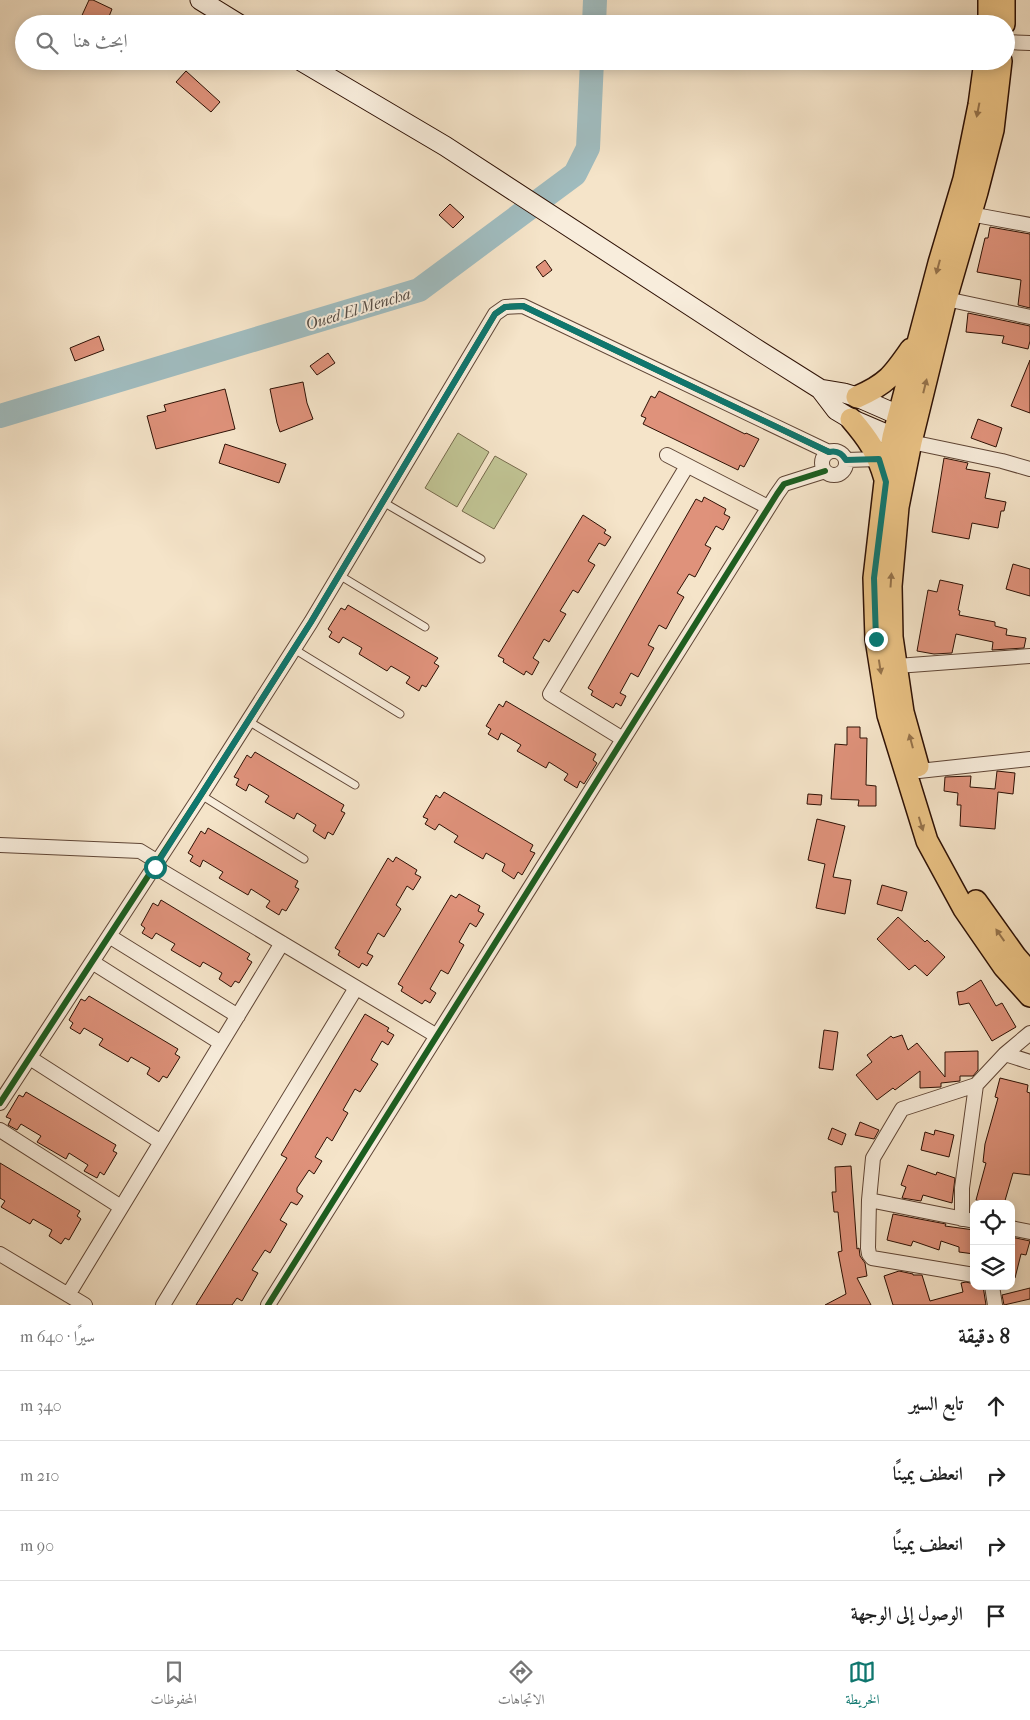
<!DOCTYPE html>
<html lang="ar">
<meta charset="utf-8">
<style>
body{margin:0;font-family:"IM FELL French Canon",Amiri,serif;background:#f6f6f6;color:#222;direction:rtl}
.controls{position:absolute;right:15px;bottom:15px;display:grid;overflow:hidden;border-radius:10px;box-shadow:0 2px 12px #0003}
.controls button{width:45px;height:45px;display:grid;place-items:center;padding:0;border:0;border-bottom:1px solid #e0e0e0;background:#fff;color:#222;font:25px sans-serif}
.stop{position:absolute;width:15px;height:15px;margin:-11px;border:4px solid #0f766e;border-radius:50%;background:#fff}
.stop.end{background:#0f766e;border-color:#fff;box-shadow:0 1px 5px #0008}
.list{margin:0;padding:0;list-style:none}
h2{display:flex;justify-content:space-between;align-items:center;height:65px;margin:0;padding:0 20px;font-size:21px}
h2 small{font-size:16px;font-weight:400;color:#767676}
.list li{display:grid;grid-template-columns:32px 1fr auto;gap:15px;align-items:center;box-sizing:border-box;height:70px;padding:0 20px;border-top:1px solid #e0e0e0}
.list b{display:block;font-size:19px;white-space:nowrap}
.list em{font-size:16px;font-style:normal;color:#767676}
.icon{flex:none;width:28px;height:28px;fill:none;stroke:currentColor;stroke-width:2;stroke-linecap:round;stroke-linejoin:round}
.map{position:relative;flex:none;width:1030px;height:1305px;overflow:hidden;direction:ltr}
.search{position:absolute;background:#fff;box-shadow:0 2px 12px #0003;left:15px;right:15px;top:15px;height:55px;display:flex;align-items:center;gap:12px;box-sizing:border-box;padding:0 18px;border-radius:28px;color:#767676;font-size:19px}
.sheet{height:345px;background:#fff}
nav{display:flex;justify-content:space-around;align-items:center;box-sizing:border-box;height:70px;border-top:1px solid #e0e0e0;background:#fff;font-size:14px;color:#767676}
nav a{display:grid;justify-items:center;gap:2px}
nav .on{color:#0f766e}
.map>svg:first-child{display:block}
.green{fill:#c0c393;stroke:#766a4c}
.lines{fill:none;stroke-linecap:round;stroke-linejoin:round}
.river{stroke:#a0bcbf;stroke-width:24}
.building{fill:#df927b;stroke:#2d1004}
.lane-casing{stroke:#5f4535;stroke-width:9}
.street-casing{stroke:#5f4535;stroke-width:16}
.secondary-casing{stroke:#2d1004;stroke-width:21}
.primary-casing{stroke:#2d1004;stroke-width:24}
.lane{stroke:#f8eddc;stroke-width:7}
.street{stroke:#f8eddc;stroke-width:14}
.secondary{stroke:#f8eddc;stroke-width:19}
.primary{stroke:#eac284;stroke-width:21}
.cycleway-casing{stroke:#f8eddc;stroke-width:9}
.cycleway{stroke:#1b5e20;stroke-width:6}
.oneway{fill:#95724a}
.route{stroke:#0f766e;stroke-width:6}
.labels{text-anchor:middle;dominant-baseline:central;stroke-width:4;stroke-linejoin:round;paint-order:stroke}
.water-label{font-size:16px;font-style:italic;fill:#554c45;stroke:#f8eddc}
</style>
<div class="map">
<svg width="1030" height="1305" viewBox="0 0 1030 1305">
<rect width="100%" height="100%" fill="#f5e4c9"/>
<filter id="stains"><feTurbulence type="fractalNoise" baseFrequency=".004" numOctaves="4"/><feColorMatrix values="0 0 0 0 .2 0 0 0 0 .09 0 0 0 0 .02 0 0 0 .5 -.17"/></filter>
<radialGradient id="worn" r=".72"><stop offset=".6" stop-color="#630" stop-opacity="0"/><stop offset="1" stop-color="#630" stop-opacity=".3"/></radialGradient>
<!-- green -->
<path class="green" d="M458,433l31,19 -32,55 -32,-19z
M495,456l32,18 -33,55 -32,-18z"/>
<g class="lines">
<!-- river -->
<path class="river" d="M594,24l1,-24
M0,416l419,-126 156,-116 13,-26 4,-87"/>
</g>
<!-- building -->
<path class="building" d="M89,0h4l19,9 -6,15h-28z
M186,71l34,31 -9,10 -35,-30z
M450,204l14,13 -11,11 -14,-13z
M990,227l40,7v74l-12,-3 3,-25 -44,-8 8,-34h3z
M545,260l7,10 -9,7 -7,-10z
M968,313l62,13v15l-2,8 -26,-6 2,-7 -38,-4z
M99,336l5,14 -29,11 -5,-13z
M328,353l7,10 -18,12 -7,-9z
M1030,360v53l-19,-7z
M303,382l4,21 6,16 -33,13 -3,-9 -7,-34z
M225,389l10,40 -79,20 -9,-33 19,-5 -2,-6z
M659,391l86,43 1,-1 13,6 -15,28 -4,-2 -2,5 -95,-46 3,-6 -5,-2 10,-20 4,2z
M978,419l24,9 -6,19 -25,-9z
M225,444l61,20 -7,19 -60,-20z
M944,458l24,5 -2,6 24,4 -5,25 21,4 -2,9h-3l-3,17 -26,-5 -3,16 -37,-7z
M704,497l22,12 -2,5 6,3 -7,13 -7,-4 -11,19 6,3 -16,29 -6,-3 -12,19 7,4 -11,19 -7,13 -7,-4 -11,20 6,3 -16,29 -7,-4 -11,20 6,3 -5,10 -5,-3 -3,5 -22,-13 2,-4 -5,-3 108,-189 6,3z
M583,515l23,15 -2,3 7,4 -6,9 -6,-3 -11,18 7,4 -17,28 -5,-3 -13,21 6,3 -17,28 -5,-3 -11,19 6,4 -7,13 -6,-4 -2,4 -21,-13 1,-3 -6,-3z
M1013,564l17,5v27l-24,-7z
M940,580l23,5 -5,25 2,1 -1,4 36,7v4l12,3 -1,6 20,3 -2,10 -32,2 1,-8 -37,-8 -4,19 -18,1 -17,-3 11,-61 9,2z
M348,605l90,53 -4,5 5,3 -13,21 -4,-2 -3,6 -13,-8 4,-6 -19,-11 -4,5 -28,-17 3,-6 -19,-11 -4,6 -10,-6 3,-5 -4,-3 13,-21 4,2z
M506,701l90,53 -3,6 4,3 -13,21 -4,-3 -3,7 -13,-8 4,-6 -19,-12 -3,6 -29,-17 4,-6 -20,-12 -3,7 -10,-6 3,-5 -5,-3 13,-22 4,3z
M847,727h13v11h7l-1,47 10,1v20h-18l1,-6 -28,-1 4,-55 12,1z
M255,752l89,53 -3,6 4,2 -12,22 -5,-3 -3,7 -12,-8 3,-6 -19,-12 -3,6 -29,-17 4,-6 -20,-12 -3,7 -10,-6 3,-6 -5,-2 13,-22 4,3z
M997,771l18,2 -2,21 -15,-2 -3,37 -35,-3 1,-21h-4l1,-12 -14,-2 1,-14 26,-1 -1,11 25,2z
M444,792l89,53 -3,6 5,2 -13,22 -4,-3 -4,7 -12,-8 3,-7 -19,-11 -3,6 -29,-17 4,-6 -19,-12 -4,6 -10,-6 3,-5 -5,-2 13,-22 4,3z
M808,794l14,1 -1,10 -14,-1z
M817,819l28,7 -12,51 18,3 -6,34 -29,-6 9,-44 -17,-4z
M208,828l90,53 -3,6 4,2 -13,22 -4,-2 -3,6 -13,-8 4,-6 -19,-12 -3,6 -29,-17 4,-6 -20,-12 -3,7 -10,-6 3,-5 -5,-3 13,-22 4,3z
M396,857l21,13 -2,4 6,3 -8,13 -6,-4 -11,19 5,4 -17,28 -6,-4 -11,20 6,3 -6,10 -5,-3 -3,5 -21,-13 2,-4 -5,-3 53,-90 5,4z
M882,885l25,7 -5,19 -25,-7z
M459,894l21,12 -2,5 6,3 -8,13 -6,-4 -11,19 5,3 -16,29 -7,-4 -11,19 6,4 -6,10 -5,-3 -3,4 -21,-13 2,-4 -5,-3 53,-89 5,3z
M161,900l89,54 -3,5 5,3 -13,21 -4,-2 -4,6 -12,-8 3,-6 -19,-11 -3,5 -29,-17 4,-6 -19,-11 -4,6 -10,-6 3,-5 -4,-3 12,-22 5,3z
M898,917l27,25 2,-2 18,17 -18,19 -12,-11 -6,5 -32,-31z
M981,980l15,26 6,-3 14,24 -24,14 -23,-38 -10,2 -2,-13 7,-1z
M89,996l89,53 -3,5 5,3 -13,21 -4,-2 -4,6 -12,-8 3,-6 -19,-11 -3,5 -29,-17 4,-6 -19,-11 -4,6 -10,-6 3,-5 -4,-3 12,-21 4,2z
M365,1014l24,14 -2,3 7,4 -6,10 -6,-4 -11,19 7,4 -18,28 -5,-3 -12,21 5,3 -16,28 -5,-4 -12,20 7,4 -8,13 -5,-4 -12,18v4l6,4 -6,9 -6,-3 -11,18 7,4 -17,29 -5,-3 -13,20 6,3 -16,28 -5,-3 -5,7h-36l91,-147 -6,-3z
M824,1030l14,2 -5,38 -14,-2z
M902,1035l6,15 9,-7 28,34v-25l33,-1v19l-5,6h-13v5l-19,2v4l-21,1v-17l-25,19 -2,-2 -16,12 -21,-25 16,-13 -5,-7 24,-19 2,2z
M1000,1078l28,7 -1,7 3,1v82l-17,-2 -9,31h-14l-14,-4 10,-37 -3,-1 2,-18 13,-46 -3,-1z
M26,1092l90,53 -3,6 4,2 -13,22 -4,-3 -3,6 -13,-7 4,-6 -19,-12 -3,6 -29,-17 4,-6 -20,-12 -4,6 -9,-5 3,-6 -5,-2 13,-22 4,2z
M860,1122l19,8 -5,9 -19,-4z
M832,1128l14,6 -4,11 -14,-6z
M935,1130l19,5 -5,22 -28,-7 4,-18 9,3z
M0,1163l80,48 -3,5 4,3 -12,21 -4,-2 -4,6 -12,-8 3,-6 -19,-11 -3,5 -29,-17 4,-6 -5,-3z
M908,1165l28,10 1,-3 18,6 -3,25 -29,-8 -2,6 -19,-3 4,-11 -5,-2z
M851,1166l6,83 2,-1 1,8 5,7 2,13 -10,2 14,27h-46l21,-11 -8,-42 4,-1 -4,-39h-4l-2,-20h4l-1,-25z
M893,1214l53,10 -1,2 29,4v24l-15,-2v-5l-18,-6 -2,9 -26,-9 -2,5 -24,-6z
M1011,1237l19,4 -4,14 -5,-1 -6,24h-4z
M899,1271l14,3v1h9l8,26 33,-9 -2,-9 5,-1 8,2v2h9l3,19h-93l-9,-29z
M1030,1288v11l-26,6 -2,-10z"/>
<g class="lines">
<defs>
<path id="lane" d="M383,502l98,57
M339,575l86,52
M294,649l106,65
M248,721l107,64
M201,795l103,64"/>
<path id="street" d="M1006,42l24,1
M970,214l60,11
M946,299l84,18
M911,442l91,19 28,8
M822 463a12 12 0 1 1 24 0a12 12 0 1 1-24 0Z
M667,455l101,52
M846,460l33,-1
M897,666l133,-10
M623,739l-73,-45 137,-228
M919,771l111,-12
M0,845l140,6 18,11
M155,867l282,169
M109,936l129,80
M92,962l129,81
M1005,1054l25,8
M30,1058l131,84
M0,1103l201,-308 110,-173 184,-308 10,-7 18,-1 306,146
M0,1130l121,77
M869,1200l105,21
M962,1219v-31l14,-103 29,-31 25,-21
M1011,1228l19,4
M0,1254l85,51
M974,1275l-102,-17 -3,-4 -1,-6 1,-48 4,-42 29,-49 74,-24
M992,1286l3,19
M68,1295l214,-352
M163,1305l193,-317
M268,1305l509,-811 7,-10 41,-13"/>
<path id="secondary" d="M200,0l39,24
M301,61l144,85 310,202 65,41 16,21 15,9 42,18 15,4
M820,389l24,4 13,4 55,24"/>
<path id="primary" d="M989,24v-24
M1004,24v-24
M985,61l-6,44 -15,74 -25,84 -46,174 -8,45 -11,96 2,61 12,76 39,126 37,68 40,58 26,29
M857,397c30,-13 36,-22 54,-48
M851,419c18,21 26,33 34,60
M918,766l-15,-54 -11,-75 -1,-51 7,-79 13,-65 35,-143 31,-107 16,-62 8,-69
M976,901l40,56 14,16"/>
</defs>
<!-- lane casing -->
<use href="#lane" class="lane-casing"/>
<!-- street casing -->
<use href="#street" class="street-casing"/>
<!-- secondary casing -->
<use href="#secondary" class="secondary-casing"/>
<!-- primary casing -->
<use href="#primary" class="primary-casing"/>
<!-- lane -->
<use href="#lane" class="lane"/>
<!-- street -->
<use href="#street" class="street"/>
<!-- secondary -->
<use href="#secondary" class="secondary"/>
<!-- primary -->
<use href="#primary" class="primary"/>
<defs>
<path id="cycleway" d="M0,1103l201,-308 110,-173 184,-308 10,-7 18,-1 306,146
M268,1305l509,-811 7,-10 41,-13"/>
</defs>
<!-- cycleway casing -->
<use href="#cycleway" class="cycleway-casing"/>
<!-- cycleway -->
<use href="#cycleway" class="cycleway"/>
</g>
<!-- one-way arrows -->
<defs><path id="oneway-solid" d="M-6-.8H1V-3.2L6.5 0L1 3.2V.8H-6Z" transform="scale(1.25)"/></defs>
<g class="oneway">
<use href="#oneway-solid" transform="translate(978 110) rotate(101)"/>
<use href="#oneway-solid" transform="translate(938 267) rotate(105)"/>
<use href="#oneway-solid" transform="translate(925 386) rotate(-76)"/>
<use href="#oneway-solid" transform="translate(891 580) rotate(-86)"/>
<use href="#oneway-solid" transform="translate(880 667) rotate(81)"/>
<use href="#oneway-solid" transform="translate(911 741) rotate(-105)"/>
<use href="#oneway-solid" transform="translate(921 824) rotate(73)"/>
<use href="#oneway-solid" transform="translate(1000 935) rotate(-125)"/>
</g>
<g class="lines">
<!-- route -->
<path class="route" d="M155,867l156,-245 184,-308 10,-7 18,-1 306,146c8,-2 13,1 17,8l33,-1 7,23 -12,96 2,61"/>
</g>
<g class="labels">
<!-- water labels -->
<g class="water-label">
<text transform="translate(358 309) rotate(-17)">Oued El Mencha</text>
</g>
</g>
<rect width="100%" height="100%" filter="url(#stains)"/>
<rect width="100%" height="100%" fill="url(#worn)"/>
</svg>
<div class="controls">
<button><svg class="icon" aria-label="locate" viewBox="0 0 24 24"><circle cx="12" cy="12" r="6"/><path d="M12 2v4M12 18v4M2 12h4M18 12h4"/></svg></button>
<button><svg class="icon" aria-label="layers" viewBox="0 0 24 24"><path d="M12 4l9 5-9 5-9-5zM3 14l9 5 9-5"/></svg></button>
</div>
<div class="stop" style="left:155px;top:867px"></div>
<div class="stop end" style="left:876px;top:639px"></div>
<div class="search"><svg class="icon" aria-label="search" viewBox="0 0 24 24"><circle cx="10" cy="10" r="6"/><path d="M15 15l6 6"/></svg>ابحث هنا</div>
</div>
<section class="sheet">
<h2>8 دقيقة<small>سيرًا · 640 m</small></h2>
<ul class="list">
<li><svg class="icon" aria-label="ahead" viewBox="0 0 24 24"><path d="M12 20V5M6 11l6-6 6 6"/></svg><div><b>تابع السير</b></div><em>340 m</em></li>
<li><svg class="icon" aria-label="right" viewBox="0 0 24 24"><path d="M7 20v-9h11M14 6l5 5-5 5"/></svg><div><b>انعطف يمينًا</b></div><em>210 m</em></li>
<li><svg class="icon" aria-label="right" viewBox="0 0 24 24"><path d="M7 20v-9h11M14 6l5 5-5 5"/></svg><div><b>انعطف يمينًا</b></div><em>90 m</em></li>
<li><svg class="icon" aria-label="arrive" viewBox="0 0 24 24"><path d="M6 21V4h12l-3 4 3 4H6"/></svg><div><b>الوصول إلى الوجهة</b></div></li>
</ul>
</section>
<nav>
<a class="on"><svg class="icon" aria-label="map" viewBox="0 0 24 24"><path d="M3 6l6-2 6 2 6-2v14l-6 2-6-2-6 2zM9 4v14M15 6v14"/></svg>الخريطة</a>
<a><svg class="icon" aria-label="directions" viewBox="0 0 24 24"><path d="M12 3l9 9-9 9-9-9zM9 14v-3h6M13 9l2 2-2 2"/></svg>الاتجاهات</a>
<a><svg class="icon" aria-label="saved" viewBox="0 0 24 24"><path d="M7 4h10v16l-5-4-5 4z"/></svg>المحفوظات</a>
</nav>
